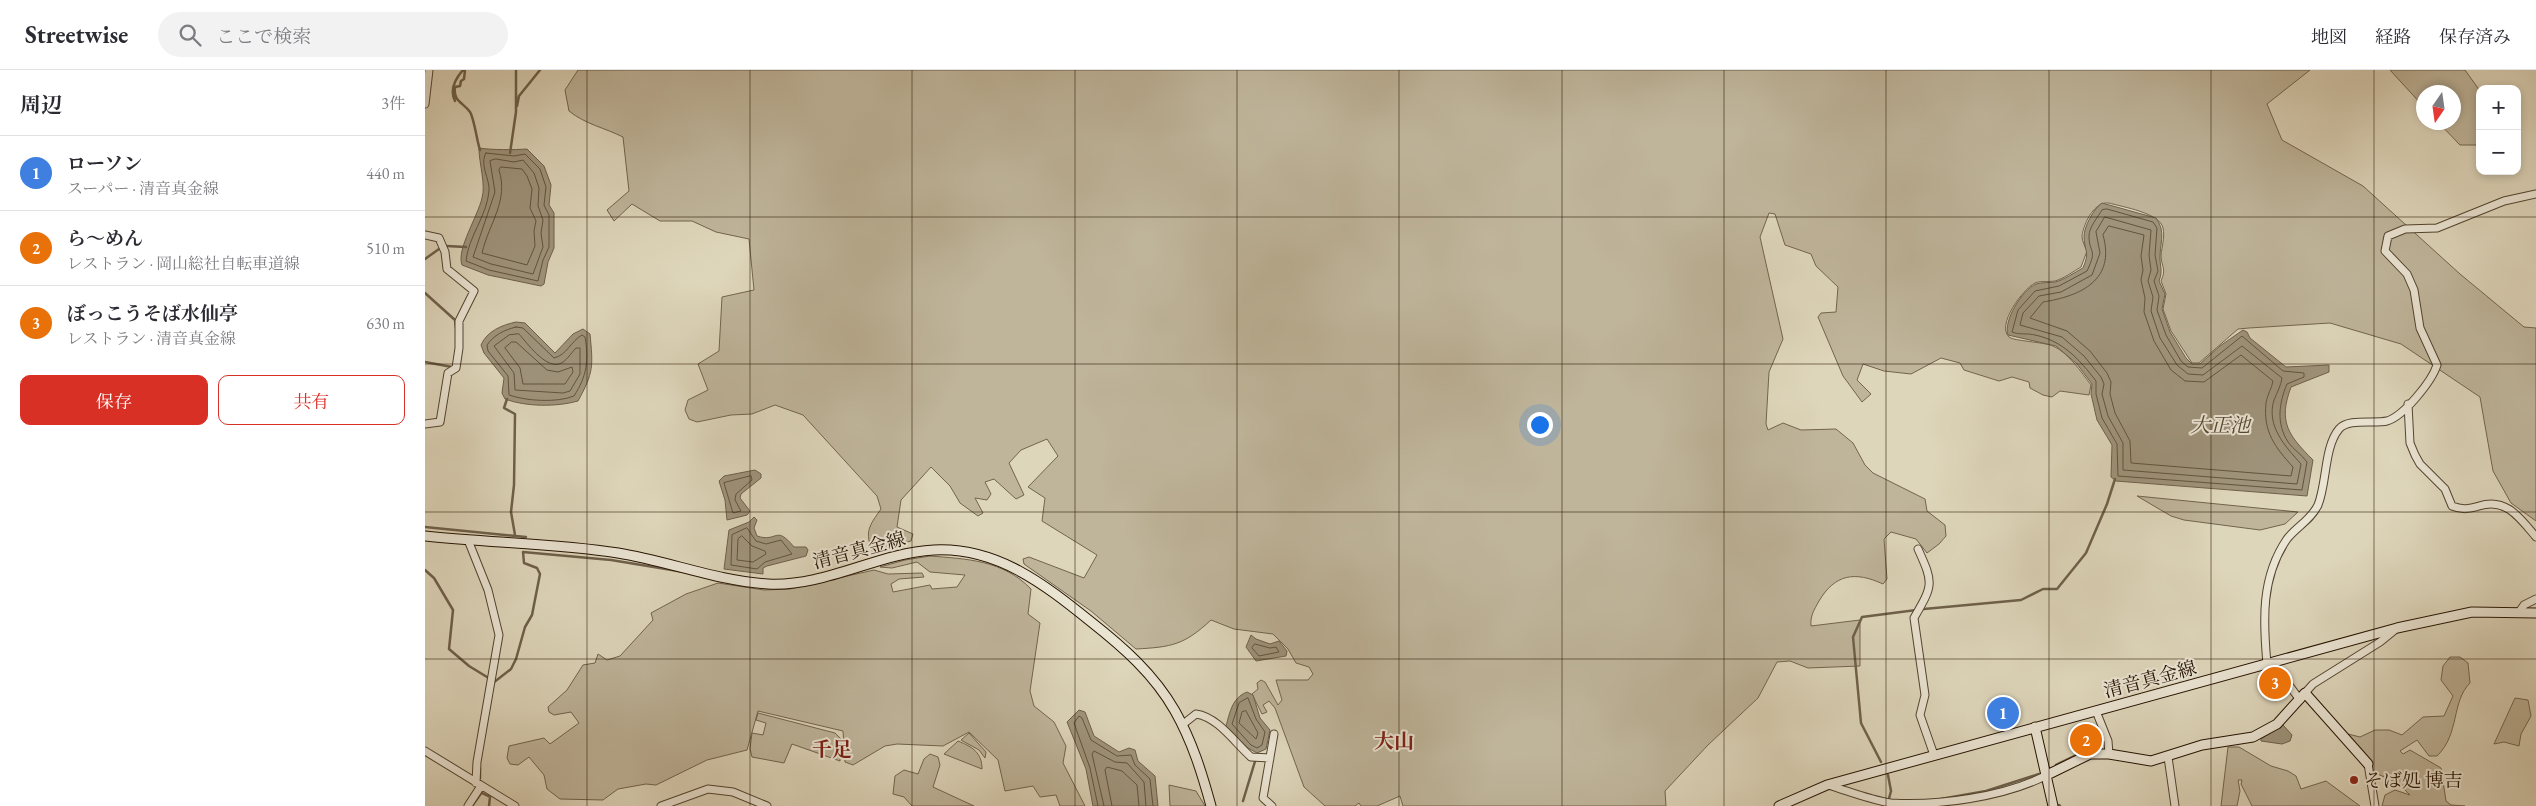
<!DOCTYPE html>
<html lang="ja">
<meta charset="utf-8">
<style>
body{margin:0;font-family:"EB Garamond","Noto Serif JP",serif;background:#f2f2f3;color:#2b2b33}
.controls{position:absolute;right:15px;top:15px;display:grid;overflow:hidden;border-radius:10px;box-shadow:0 2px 8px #0003}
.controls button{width:45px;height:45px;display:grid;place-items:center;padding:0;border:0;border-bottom:1px solid #e1e1e2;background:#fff;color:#2b2b33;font:25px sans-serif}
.compass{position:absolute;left:1991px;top:15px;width:45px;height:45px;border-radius:50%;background:#fff;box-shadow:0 2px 8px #0003;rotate:193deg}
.you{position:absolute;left:1114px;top:354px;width:18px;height:18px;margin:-12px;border:4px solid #fff;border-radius:50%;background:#1a73e8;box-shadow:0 0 0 8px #1a73e833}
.badge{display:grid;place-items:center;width:32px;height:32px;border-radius:50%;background:#d93025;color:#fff;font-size:16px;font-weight:700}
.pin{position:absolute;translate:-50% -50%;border:2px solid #fff;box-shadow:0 1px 5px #0006}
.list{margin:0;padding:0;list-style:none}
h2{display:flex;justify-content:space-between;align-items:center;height:65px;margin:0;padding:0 20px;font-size:21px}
h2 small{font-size:16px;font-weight:400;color:#7c7c81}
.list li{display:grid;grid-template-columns:32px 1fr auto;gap:15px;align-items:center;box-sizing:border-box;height:75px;padding:0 20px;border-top:1px solid #e1e1e2}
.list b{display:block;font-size:19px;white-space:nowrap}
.list p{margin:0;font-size:16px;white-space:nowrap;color:#7c7c81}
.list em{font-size:16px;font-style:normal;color:#7c7c81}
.actions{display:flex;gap:10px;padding:15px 20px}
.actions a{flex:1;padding:11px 0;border:1px solid #d93025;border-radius:10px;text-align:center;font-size:18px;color:#d93025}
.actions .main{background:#d93025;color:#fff}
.icon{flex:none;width:28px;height:28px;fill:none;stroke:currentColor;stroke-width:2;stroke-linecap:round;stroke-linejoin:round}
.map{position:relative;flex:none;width:2111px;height:736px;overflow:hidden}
header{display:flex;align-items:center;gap:30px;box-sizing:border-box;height:70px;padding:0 25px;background:#fff;border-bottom:1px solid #e1e1e2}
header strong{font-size:24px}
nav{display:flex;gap:28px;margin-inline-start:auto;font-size:18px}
.search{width:350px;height:45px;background:#f2f2f3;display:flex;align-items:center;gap:12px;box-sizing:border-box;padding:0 18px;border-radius:28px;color:#7c7c81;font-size:19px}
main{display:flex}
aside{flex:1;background:#fff}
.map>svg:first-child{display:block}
.green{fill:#bfb59b;stroke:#72644e}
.water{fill:#9f947c;stroke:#6e604b}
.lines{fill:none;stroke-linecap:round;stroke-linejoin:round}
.shore{stroke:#62543e;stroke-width:1}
.stream{stroke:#6e604b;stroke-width:2.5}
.street-casing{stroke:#534430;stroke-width:9}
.secondary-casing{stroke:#251301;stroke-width:11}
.street{stroke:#eae4d3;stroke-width:7}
.secondary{stroke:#eae4d3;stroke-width:9}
.grid{fill:none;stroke:#251301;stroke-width:1;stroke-opacity:0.55}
.poi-dot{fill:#8f2418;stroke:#eae4d3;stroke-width:2}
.labels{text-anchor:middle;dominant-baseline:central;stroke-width:4;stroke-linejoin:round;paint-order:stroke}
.street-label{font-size:19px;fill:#251301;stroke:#eae4d3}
.poi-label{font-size:19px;fill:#251301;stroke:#eae4d3;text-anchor:start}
.water-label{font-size:20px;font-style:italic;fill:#564732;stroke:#eae4d3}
.neighbourhood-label{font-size:20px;font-weight:bold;fill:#7a1f14;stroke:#eae4d3}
</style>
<header>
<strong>Streetwise</strong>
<div class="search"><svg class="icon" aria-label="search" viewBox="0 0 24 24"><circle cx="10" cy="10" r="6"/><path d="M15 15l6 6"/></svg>ここで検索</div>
<nav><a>地図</a><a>経路</a><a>保存済み</a></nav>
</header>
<main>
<aside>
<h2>周辺<small>3件</small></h2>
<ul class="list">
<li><span class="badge" style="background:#3f7fe0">1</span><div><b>ローソン</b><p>スーパー · 清音真金線</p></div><em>440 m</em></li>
<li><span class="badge" style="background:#e8710a">2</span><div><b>ら～めん</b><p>レストラン · 岡山総社自転車道線</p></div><em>510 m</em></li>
<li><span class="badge" style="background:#e8710a">3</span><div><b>ぼっこうそば水仙亭</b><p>レストラン · 清音真金線</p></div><em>630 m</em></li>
</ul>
<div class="actions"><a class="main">保存</a><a>共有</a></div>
</aside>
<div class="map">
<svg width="2111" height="736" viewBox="0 0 2111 736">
<rect width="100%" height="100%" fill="#ded6bb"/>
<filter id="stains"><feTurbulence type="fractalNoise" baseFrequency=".004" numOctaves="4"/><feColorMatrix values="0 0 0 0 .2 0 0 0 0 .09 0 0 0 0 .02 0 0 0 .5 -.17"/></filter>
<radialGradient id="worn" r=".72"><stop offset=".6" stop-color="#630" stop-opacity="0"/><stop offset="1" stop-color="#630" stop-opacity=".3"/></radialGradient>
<!-- green -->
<path class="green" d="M153,0h1732l-43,34 15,36 81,46 97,88 64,53 12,1v193l-25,-18 -18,-32 -13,-74 -79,-53 -71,-21 -81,5 -11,1 -39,34h-7l-21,-32 -8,-22 3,-15 -5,-13c6,-13 0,-14 0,-26 1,-9 4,-18 2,-27 -3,-15 -40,-21 -54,-25 -14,-2 -25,19 -27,33 0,5 3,11 5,15l-6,16c-7,4 -15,10 -23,13 -7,3 -16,0 -23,3 -12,6 -39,42 -26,54 4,4 35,5 44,9 16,7 28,26 38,39l-2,10 -29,-4 -8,6 -9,-2 -13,-7 -1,-6 -17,-5 -13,4 -35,-11 -4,-7 -19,-5 -30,16 -27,-3 -21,-7 -6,16 14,14 -9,8 -19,-26 -25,-59 3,-4 15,-1 2,-25 -22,-21 -5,-12 -26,-9 -10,-31 -6,-1 -9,24 23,102 -14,33 -3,52 2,6 15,-7 18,7 35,-1 17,14 12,22 8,8 52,26 2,12 18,14 1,11 -7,8 -12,9 -11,-14 -25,-7 -7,7 3,40 -4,5c-28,-13 -48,-10 -64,17 -5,9 -9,15 -8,25l49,-6v46l-52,2 -18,-7 -13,1 -19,36 -50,47 -43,46 1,15h-263l-3,-10 -23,10h-16l-2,-3 -4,3h-30l-21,-19 -29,-79 -6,-7 -6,4 4,7 -5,2 -10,-20 6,-5 -1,-6 4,-3 4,2 13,23 4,-5 -6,-20h32l5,-6 -4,-7 -13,-4 -8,-14 -15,-15 -39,-5 -23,-9c-27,25 -39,27 -75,29l-45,-38 -67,-47 -1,-5 6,-2 55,21 13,-23 -55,-34 3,-23 -17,-11 30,-31 -11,-17 -26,11 -12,13 15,32 -8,4 -22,-20 -9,3 6,12 -4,6 -12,-2 8,15 -5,3 -18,-13 -10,-17 -19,-19 -30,33 -4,27 16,7 -2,7 -38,11c-9,-20 -4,-26 8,-43l-4,-13 -74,-81 -28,-10 -23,9 -21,1 -34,7 -8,-3 -4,-9 3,-10 20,-10 -10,-26 21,-13 3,-54 32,-7 -5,-51 -33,-7 -24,-11h-32l-28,-17 -18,17 -7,-11 22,-19 -6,-54c-18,-9 -38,-13 -54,-26l-4,-21z
M1965,0h75l15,21v54h-20l-21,-22 14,-1v-30h-30v14z
M1712,426l161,16 -13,12 -25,6 -76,-10 -13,-4z
M505,486c37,3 73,4 101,33l-3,25 12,9 -10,68 4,15 20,16 12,24 -3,17 22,43h-25l-4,-11 -16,2 -7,-11 -28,5 -7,-31 -29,-28 -26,14 -46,-2 -12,2 -32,19 -8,-3 -2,-31 -85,-20 -11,39 -40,10 -51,25 -10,-1 -28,5 -15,11 -43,-1 -13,-10 -3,-14 -15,-18 -11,8 -8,-1 -3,-6 2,-12 35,-8 6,6 29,-21 -8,-11 -17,3 -5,-3 -1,-5 19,-17 16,-25 12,-2 3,-9 9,6 13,-4 33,-36 -2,-7 35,-19 32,-11 46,7 26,-1 84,-19 14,4 34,-1 2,4 -25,2 -8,5 2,8 37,-7 2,4 25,-2 8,-12 -35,-3 -13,-10 -25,6 -12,-1 25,-7z
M2025,587h10l8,6 2,20c-19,19 -10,51 -33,73h-8l-12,-16 -17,11 3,3 7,-4 31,18 5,33 5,4 14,1h-83l3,-11 10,-5 15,5 -12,-12 -25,-11 -29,-39 16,4 15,-7h14l13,5 21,-18 21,-1 9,-20 -12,-16 2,-14z
M2090,628l13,2 3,16 -10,18 -2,12 -15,-4 -10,2z
M333,643l77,20 6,6 -1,22 -48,-17 -8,19 -32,-6 -2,-8 2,-16 11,2 3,-12 -10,-3z
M544,663l17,19 -1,6 -6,-8 -18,-10z
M533,671c15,6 24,12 24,28l-38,-15z
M1803,677h11l32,19 17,5 8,5 5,13 25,-8 34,25h-108l-11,-22 1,-4h-4l2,11 -3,15h-16z
M505,684l8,3 2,8 -7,22 41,19h-62l-8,-9 -11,-3 2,-18 9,-6 14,4 6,-15z
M744,715l27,6 9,15h-35z"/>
<!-- water -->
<path class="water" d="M54,78c13,2 34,2 48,1l17,17 7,19 -2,20 5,8v35l-6,14 -4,22 -3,2 -53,-11 -26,-10c-6,-15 16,-49 20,-67 4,-14 -3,-34 -3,-50z
M1677,133l54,15c10,14 4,24 4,40 0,9 3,13 -1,23l6,13 -3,15 8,23 16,26 6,6h8l20,-18 23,-16 4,2 3,6 36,29 43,-2v7l-38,15c-13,35 -3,48 22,73l-6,36 -191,-15 -5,-4 1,-32 -15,-25 -6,-26 1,-10 -15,-20 -21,-18 -48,-11c-5,-14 14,-45 28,-51 6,-2 13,-1 19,-2 9,-2 20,-10 28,-14 7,-17 2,-15 1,-30 -1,-10 10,-30 18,-35z
M91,252l9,1 30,30 18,-19 10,-5 7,5c3,32 4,38 -12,67 -21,6 -52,6 -73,-2l-3,-6 2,-15 -20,-25 -3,-8c6,-14 21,-20 35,-23z
M330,400l6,4v4l-20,16 -1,4 10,13 -3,4 -20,5 -2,-20 -6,-19 5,-5z
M329,447l3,3 -3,8 3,8c21,7 18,-12 37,11h12l2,3 -2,6 -39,10 -4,2v6l-39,-5 5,-39 20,-8z
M826,565l5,4 14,5 9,-3 8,10 -1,5 -30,5 -10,-14z
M822,622l6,3 7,23 10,12 -4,19 -9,4 -9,-5 -22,-22c4,-14 6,-28 21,-34z
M654,640l6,2 9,24 25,16 10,-4 6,2 3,11 17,15 3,30h-65l-7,-37 -19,-47z
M1858,655l9,10 -2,6 -8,3 -21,-3v-2z"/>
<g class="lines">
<!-- shore -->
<path class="shore" d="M61,83l28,3 11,-2 15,15 6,18 -2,18 5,10v32l-6,13 -5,21 -49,-11 -23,-9c2,-24 21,-45 23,-70 1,-12 -10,-27 -3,-38z
M71,89l18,3 9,-2 11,13 5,15 -1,18 5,14 -2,13 2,14 -10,27 -42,-10 -18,-7 22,-65 -5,-31z
M76,97l21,2 5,7 5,13 -2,19 6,13 -2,10 1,15 -8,19 -45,-12c7,-30 27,-52 17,-83z
M1682,139l46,13 4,6 -2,27 3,16 -4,10 5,15 -2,14 9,25 15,26 7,6 14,1 40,-32 41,35 21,2v4l-17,7c-8,19 -11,39 1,58 5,7 14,13 19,20l-5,28 -184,-14 -1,-32 -15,-26 -6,-24v-13c-17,-22 -33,-40 -61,-46 -7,-2 -16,0 -23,-3l6,-22 17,-19 24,-5 28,-15c11,-23 2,-17 2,-35 0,-9 9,-19 13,-26z
M1680,147l46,13 -2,25 2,15 -3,11 5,16 -2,14 9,27 17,27 11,9 15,1 39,-29 40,32c-1,7 -5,15 -8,22 -8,26 11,46 27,64l-4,20 -174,-14v-27l-15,-27 -6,-22 2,-10 -3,-7 -17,-21 -22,-19 -42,-12 3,-12 16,-17 22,-4 31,-17 8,-22 -4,-21z
M1684,156l35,9 -3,21 2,14 -2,10 4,18 -1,14 10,29 17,29 14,11 19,1 37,-27 32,26c-1,7 -6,14 -7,22 -3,29 9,44 27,64l-2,9 -160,-13 -1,-22 -15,-28 -5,-19 1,-12 -4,-9 -17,-22 -23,-20 -37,-13 13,-16c38,-6 73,-22 60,-67z
M91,257l7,1 31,30c13,-3 17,-17 28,-23l3,2c4,23 2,39 -11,59 -17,7 -48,5 -65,-1l-1,-19 -20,-25 -1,-6c7,-10 17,-15 29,-18z
M94,264c8,9 26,34 40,30 7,-2 12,-11 17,-16h4v26l-10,17 -7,2 -48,-3 -1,-17 -20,-27 15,-11z
M87,272h4l31,28 11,2 14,-5 1,5 -8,12h-42l-3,-16 -15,-20z
M326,406l1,4 -16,14 -1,6 6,11 -8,2 -9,-30z
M322,458l9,13 10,3 15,-4 11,14 -27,8 -8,7 -26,-4 1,-30z
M317,466l10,10 13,5 1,3 -13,8 -16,-2 1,-21z
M830,574l15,4 6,-1 3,5 -20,4 -7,-8z
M823,628l8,21 9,13 -3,13 -5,3 -6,-3 -19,-21 7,-21z
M821,641l12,22 -2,6 -17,-16 3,-11z
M673,736l-8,-38 -16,-45 5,-7 3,2 9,22 26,16 14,-1 4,10 15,14 3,27
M679,736l-12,-52 2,-3 21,11 12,1 17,19 2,24
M687,736l-7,-36 2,-3 15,4 15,14 2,21"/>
<!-- stream -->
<path class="stream" d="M40,0l-1,9 -3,2 -1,5 -5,1c-2,15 8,15 15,25 4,6 7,29 10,38
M30,31c-6,-12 1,-23 8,-31
M92,36l2,-10 21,-26
M85,83l6,-41v-42
M21,176l20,1
M0,189l14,-10
M0,223l30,27 1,8
M0,292l27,5
M82,329l-3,9 11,6 -1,71 -3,27 4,23
M0,457l101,10
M0,500l9,8 19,32 -4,39 20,17 18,11
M68,613l18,-14 5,-10 9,-32 7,-12 8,-41 -3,-6 -13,-5 -1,-11 88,8 73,12
M1456,692l-20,-39 -8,-86 9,-20 62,-8 97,-9 22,-11h14l29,-36 21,-49 8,-25
M1631,695l50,-24
M55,698v10
M57,723l8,4 -1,9
M1516,729l45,-8 53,-17
M818,731l13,-43
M1634,735l1,1
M47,736l10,-14
M1462,736l4,-15 -3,-16"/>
<defs>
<path id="street" d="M0,34l4,-34
M0,165l14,3 6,14 2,17 27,22 -15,30v27l-3,20 -8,5 -8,49 -15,2
M1983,334l2,39 5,12 5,9 25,25 7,17c10,4 17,3 27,0 27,-9 41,12 57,31
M43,470l20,50 11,45 -22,127 -1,21
M1493,479c16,35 15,36 -4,69l11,77 -5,20 14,40
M2094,542l5,-7 12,-6
M1847,592l28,38
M1842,594c-4,-44 -6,-87 20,-125 9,-12 24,-19 31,-34 9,-22 6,-58 21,-76 9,-11 35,-5 48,-8 17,-5 45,-40 50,-56l-17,-37 -6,-38 -7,-16 -22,-23 3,-15 17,-7 32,-1 67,-27 32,-7
M1880,623l8,-9 67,-42 16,-13
M1671,641l12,30 1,13
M757,655l14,-11c22,3 39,29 55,43l19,1
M0,681l90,55
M1743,687l7,49
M1943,694l7,42
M1403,715c20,6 42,15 63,18 47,3 112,-6 154,-27
M43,736l13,-20
M236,736l47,-17 25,3 34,14
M847,736l-9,-8 11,-64"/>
<path id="secondary" d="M0,466c64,7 130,7 193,17 50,8 99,28 150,31 58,3 109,-31 166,-34 63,-3 110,34 156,71 33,26 64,53 85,90 17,30 27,62 36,95
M1610,657l18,79
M1620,706l45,-22h19l42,7 51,-16 51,-8 24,-13 28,-31 63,71
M1354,736l48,-21 570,-157 75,-16 64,1"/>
</defs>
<!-- street casing -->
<use href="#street" class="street-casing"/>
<!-- secondary casing -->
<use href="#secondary" class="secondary-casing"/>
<!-- street -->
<use href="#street" class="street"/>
<!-- secondary -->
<use href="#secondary" class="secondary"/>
</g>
<!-- grid -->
<path class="grid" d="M162,0v736M325,0v736M487,0v736M650,0v736M812,0v736M974,0v736M1137,0v736M1299,0v736M1461,0v736M1624,0v736M1786,0v736M1949,0v736M0,147h2111M0,294h2111M0,442h2111M0,589h2111"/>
<!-- markers -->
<circle class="poi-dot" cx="1929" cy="710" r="5"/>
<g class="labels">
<!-- street labels -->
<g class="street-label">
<text transform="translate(434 480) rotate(-15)">清音真金線</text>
<text transform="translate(1725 609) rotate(-15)">清音真金線</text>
</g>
<!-- poi labels -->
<g class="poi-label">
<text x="1939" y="710">そば処 博吉</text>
</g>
<!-- water labels -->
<g class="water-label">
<text x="1795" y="355">大正池</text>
</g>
<!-- neighbourhood labels -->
<g class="neighbourhood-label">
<text x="969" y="671">大山</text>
<text x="407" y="679">千足</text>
</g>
</g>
<rect width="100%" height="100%" filter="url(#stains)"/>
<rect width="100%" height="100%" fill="url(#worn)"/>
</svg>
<div class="controls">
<button>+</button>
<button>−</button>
</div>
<svg class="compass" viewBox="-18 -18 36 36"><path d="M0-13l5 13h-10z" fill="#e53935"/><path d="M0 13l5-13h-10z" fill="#7c7c81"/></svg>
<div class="you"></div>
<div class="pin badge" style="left:1578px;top:643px;background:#3f7fe0">1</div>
<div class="pin badge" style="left:1661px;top:670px;background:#e8710a">2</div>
<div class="pin badge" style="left:1850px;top:613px;background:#e8710a">3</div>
</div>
</main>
